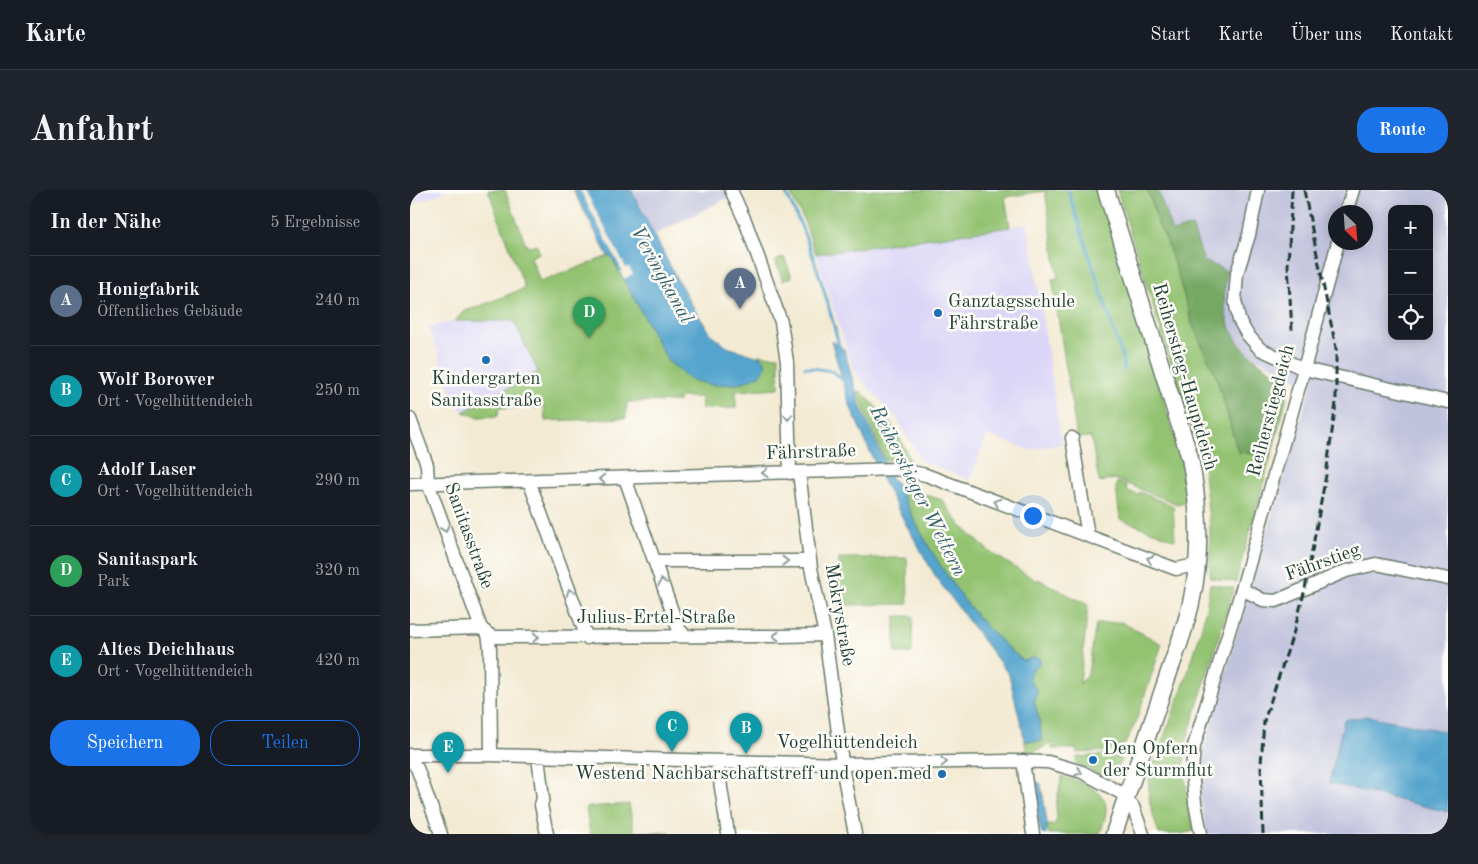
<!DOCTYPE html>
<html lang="de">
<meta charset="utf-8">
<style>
body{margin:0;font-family:"Old Standard TT",serif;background:#20242c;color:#f1f3f6}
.controls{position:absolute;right:15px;top:15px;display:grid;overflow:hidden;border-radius:10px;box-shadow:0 2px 12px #0003}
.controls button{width:45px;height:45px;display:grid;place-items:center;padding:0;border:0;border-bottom:1px solid #363941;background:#171b24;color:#f1f3f6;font:25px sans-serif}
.compass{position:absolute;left:918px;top:15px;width:45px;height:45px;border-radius:50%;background:#171b24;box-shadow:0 2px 12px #0003;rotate:155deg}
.you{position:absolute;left:622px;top:325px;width:18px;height:18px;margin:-12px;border:4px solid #fff;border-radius:50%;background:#1a73e8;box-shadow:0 0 0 8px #1a73e833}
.badge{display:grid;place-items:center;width:32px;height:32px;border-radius:50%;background:#1a73e8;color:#fff;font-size:16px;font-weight:700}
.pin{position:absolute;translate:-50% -41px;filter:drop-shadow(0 1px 2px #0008)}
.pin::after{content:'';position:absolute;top:26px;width:18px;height:15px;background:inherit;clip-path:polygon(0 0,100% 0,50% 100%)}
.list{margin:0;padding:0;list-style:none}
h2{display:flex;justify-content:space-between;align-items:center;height:65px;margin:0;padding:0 20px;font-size:21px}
h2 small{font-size:16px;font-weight:400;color:#9ea1a6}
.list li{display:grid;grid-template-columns:32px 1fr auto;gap:15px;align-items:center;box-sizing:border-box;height:90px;padding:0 20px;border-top:1px solid #363941}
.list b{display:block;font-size:19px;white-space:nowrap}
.list p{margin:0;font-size:16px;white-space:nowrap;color:#9ea1a6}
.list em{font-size:16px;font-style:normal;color:#9ea1a6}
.actions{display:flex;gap:10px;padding:15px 20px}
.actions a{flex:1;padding:11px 0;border:1px solid #1a73e8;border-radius:20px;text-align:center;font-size:18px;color:#1a73e8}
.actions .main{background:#1a73e8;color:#fff}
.icon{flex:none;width:28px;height:28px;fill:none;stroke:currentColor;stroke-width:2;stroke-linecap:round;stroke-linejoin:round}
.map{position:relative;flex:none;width:1038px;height:644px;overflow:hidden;border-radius:20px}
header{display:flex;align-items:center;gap:30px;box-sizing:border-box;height:70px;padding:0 25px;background:#171b24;border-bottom:1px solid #363941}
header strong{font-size:24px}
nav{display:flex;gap:28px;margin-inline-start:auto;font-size:18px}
.intro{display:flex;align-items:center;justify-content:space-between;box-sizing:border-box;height:120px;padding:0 30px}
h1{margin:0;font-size:35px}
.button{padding:12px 22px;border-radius:20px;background:#1a73e8;color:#fff;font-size:18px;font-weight:700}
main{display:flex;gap:30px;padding:0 30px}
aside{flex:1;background:#171b24;border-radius:20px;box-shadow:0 2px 12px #0003}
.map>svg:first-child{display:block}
.built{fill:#dbd6f7}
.industrial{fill:#c1c2dd;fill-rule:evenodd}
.green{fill:#93c271;stroke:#598052}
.forest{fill:#76a863;stroke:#4a724c}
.water{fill:#54a4ce;stroke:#3a7081}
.pier{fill:#f3ead3}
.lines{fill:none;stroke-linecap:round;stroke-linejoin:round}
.stream{stroke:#54a4ce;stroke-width:3}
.minor-casing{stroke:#697a6c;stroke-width:15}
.major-casing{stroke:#697a6c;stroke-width:19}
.minor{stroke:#fff;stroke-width:12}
.major{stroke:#fff;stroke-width:16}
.rail{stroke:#1f3d34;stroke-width:3;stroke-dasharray:8 4;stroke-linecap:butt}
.oneway{stroke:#8f9e9a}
.poi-dot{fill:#1f6fb2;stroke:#fdfcf7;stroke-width:2}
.labels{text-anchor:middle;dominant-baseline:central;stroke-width:5;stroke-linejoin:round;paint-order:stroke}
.poi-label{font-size:19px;fill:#1f3d34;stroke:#fdfcf7;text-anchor:start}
.street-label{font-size:19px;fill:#1f3d34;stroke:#fdfcf7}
.water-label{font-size:20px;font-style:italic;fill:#32616a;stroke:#fdfcf7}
</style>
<header>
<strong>Karte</strong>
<nav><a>Start</a><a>Karte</a><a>Über uns</a><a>Kontakt</a></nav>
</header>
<div class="intro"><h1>Anfahrt</h1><a class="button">Route</a></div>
<main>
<aside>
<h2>In der Nähe<small>5 Ergebnisse</small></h2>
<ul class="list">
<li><span class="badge" style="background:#5c6f8a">A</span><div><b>Honigfabrik</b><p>Öffentliches Gebäude</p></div><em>240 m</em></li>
<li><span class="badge" style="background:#0f9aa8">B</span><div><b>Wolf Borower</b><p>Ort · Vogelhüttendeich</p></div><em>250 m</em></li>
<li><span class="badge" style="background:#0f9aa8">C</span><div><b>Adolf Laser</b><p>Ort · Vogelhüttendeich</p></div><em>290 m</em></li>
<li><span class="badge" style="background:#2e9e5b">D</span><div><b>Sanitaspark</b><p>Park</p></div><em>320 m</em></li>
<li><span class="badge" style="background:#0f9aa8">E</span><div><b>Altes Deichhaus</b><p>Ort · Vogelhüttendeich</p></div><em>420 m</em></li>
</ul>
<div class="actions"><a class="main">Speichern</a><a>Teilen</a></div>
</aside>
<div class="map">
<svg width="1038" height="644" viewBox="0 0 1038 644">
<rect width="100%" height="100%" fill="#fdfcf7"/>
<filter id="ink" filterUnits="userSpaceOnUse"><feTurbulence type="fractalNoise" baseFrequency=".02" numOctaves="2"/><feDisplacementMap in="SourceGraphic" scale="10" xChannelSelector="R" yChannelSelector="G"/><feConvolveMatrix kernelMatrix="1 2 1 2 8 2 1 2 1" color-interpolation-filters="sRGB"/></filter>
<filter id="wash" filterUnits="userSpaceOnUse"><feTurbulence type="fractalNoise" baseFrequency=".0096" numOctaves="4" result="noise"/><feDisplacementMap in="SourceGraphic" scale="20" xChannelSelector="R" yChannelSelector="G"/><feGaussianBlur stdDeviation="1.12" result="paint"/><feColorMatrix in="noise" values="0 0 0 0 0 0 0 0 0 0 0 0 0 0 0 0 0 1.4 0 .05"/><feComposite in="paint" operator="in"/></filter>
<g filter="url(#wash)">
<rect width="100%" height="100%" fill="#f3ead3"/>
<!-- built -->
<path class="built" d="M0,0h39l-39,15z
M618,34l34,220 -32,6 -43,-15 -17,45 -48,-19 -26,-44 -42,-45 -38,-118z
M45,131h59l24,51 -75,40 -9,-11 -25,-74z"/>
<!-- industrial -->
<path class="industrial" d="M221,0h112l-89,45z
M748,0h290v542l-81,-16 -22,4 -16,62 119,30v22h-241l-11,-56 49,-174 66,-218 -62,-32 -18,-23 -8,-23 1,-22 3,-15 -23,-10 -12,-35 -20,7zM982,19h37v127h-37zM926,22h30v30h-30z"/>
<!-- green -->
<path class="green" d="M78,0h17l22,57 9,-3 4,9 -9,4 9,25 71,-27 57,106 23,19 22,5 53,-19 -1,-5 -7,-6 21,1v32l-43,3v17l-34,1 -1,-12h-22v4l-52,1 -1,16 -81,3 -1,-14 -45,1 -1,8 -20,1 -15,-5 75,-40 -24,-51h-59l9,-10 11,-3 50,-20z
M378,0h311l84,273 4,22 1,16 -11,3 -62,-25 -16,3 -8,-45 -14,1 -25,-159 6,-1 -13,-87 -40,6 5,30 -194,27 -13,-36z
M707,0h31l10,34 8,15 13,39 14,48 24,52 21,74 33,4 -35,126 -26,-4v-50l-6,-54 -17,-60z
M374,67l8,20 -9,4 -8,-20z
M450,201c24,22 38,40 50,69h-25l-28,-68z
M707,292l10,4 -1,4 12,5 2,-3 33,14 2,34 -55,-21 -4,-31z
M488,296l44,14 20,27 28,25 47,29 1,-2 50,26 -8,79 8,-11 8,-49 25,-2 41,22 -26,77 -11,23 -19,7 -29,2 -1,-4h-24v-6l-21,10h-5l-1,-12h17l-3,-22 -5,-19 3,-4 -9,-20 2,-5 10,-8 -6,-6 -10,4c-58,-44 -96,-110 -126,-175z
M429,368h68l1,46 -69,1z
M800,394l24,4 -47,151c-7,31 2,61 7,92l-14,3h-21c-7,-23 -14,-38 -8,-62l3,-2v-6c21,-59 48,-118 56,-180z
M485,426h18l-1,37h-17z
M693,565l19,4 -4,9 -7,5 -1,5h-5l-29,-15 1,-6z
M652,586c14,5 43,12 44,31 1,9 -4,19 -6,27h-51l-2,-9h7l3,-6 -1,-14z
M219,614l5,28h36v2h-80l-4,-27z"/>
<!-- forest -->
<path class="forest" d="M738,0h10l14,42 20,-6 12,35 23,10c-6,33 -3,59 22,83 11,10 26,18 38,27v16l-16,59 -33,-4 -21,-74 -24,-52 -14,-48 -13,-39 -8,-15z"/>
<!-- water -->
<path class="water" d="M163,0h58l46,89 19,33 16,23 15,12 36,11 3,8 -6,9 -11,5 -13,4 -23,1 -22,-5 -23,-19 -57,-105h-3z
M421,151l13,8 16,56 31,72c13,16 18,36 29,54 27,48 59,96 104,130l10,-4 6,2v4c-14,12 -14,15 -2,28l-4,10 5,18 3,22h-17l-16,-66 -72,-96 -28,-49 -27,-51 -32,-73z
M957,526l81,16v80l-119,-29 15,-63z
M625,591l6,3 6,38 -1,12h-4l-12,-48z"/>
<!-- pier -->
<path class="pier" d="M170,0h5l41,78 3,-1 4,7 -9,5 -4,-7 2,-2z"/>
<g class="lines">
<!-- stream -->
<path class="stream" d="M374,0c27,50 42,105 56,159
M658,0l54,166 2,14
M395,177l27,4 11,9"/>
</g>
</g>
<g filter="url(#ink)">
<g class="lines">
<defs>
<path id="minor" d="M321,0l15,33 35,99 6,40 3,111
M848,0l-9,45 -12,38 -2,27 4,20 8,14 13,15 44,20 144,33
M936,22l7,-22
M0,229l17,46 1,18 53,145 7,6 6,3 288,-1 43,-1
M662,248l16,98
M389,282l12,96 14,67 19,142 11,57
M215,288l53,150 7,8
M119,291l58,157
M0,294l487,-15 29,6 250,94 20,-4
M245,371h155
M832,399l21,11 13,1 70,-30 30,-7 72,15
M0,440l71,-2
M78,444l2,14 1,107
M0,565h81l352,9 167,-3 38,1 34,10 39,21 12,14 10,27
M128,567l5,41 -2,7 6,29
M0,569l7,9 24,66
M307,571l11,73
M613,571l10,73
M791,644l-6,-31 -3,-32 2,-25 48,-157 62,-220 34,-127"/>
<path id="major" d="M696,0l84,268c9,46 12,94 2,140 -5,27 -16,54 -25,80 -17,52 -36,104 -53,156"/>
</defs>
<!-- minor casing -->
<use href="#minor" class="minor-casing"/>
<!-- major casing -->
<use href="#major" class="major-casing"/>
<!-- minor -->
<use href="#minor" class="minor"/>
<!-- major -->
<use href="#major" class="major"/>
<!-- rail -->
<path class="rail" d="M882,0l-4,75 4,65
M853,644l-2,-70 3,-43 31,-93 10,-39 21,-114 10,-72v-55l-32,-158"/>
</g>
<!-- one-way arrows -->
<defs><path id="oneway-chevron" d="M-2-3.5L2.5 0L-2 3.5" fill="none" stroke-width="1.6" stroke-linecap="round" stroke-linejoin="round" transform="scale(1.25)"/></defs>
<g class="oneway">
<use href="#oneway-chevron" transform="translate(378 227) rotate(89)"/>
<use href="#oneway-chevron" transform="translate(355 283) rotate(178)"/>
<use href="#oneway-chevron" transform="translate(192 289) rotate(178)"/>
<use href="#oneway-chevron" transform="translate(587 312) rotate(-159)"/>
<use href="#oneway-chevron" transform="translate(35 339) rotate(70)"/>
<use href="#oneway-chevron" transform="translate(740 369) rotate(-160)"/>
<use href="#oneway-chevron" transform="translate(375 371)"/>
<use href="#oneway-chevron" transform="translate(252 392) rotate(-109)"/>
<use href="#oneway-chevron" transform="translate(160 402) rotate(-111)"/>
<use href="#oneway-chevron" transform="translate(366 446) rotate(-180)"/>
<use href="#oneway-chevron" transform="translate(126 447)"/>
<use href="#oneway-chevron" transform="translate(534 572) rotate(-1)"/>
<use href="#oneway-chevron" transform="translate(669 582) rotate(20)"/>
</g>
</g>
<!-- markers -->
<g class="poi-dot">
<circle cx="528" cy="123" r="5"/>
<circle cx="76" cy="170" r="5"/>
<circle cx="683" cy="570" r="5"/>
<circle cx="532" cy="584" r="5"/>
</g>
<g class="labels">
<!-- poi labels -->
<g class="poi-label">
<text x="538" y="112">Ganztagsschule<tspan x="538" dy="22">Fährstraße</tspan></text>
<text x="76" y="189" text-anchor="middle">Kindergarten<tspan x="76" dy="22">Sanitasstraße</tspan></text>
<text x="693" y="559">Den Opfern<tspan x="693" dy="22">der Sturmflut</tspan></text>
<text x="522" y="584" text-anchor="end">Westend Nachbarschaftstreff und open.med</text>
</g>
<!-- street labels -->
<g class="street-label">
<text transform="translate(774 187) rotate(74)">Reiherstieg-Hauptdeich</text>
<text transform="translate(862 221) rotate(-75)">Reiherstiegdeich</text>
<text transform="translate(401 263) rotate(-2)">Fährstraße</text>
<text transform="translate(58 346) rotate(70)">Sanitasstraße</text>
<text transform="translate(913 373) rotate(-20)">Fährstieg</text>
<text transform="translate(429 425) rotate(80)">Mokrystraße</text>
<text x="246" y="428">Julius-Ertel-Straße</text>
<text x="437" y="553">Vogelhüttendeich</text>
</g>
<!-- water labels -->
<g class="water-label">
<text transform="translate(251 85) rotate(61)">Veringkanal</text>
<text transform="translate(507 301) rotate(63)">Reiherstieger Wettern</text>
</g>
</g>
</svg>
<div class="controls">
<button>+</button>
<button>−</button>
<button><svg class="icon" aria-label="locate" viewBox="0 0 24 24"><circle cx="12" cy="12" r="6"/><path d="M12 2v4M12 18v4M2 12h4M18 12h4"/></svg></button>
</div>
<svg class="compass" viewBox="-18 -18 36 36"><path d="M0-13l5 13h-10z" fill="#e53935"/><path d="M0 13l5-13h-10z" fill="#9ea1a6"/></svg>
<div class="you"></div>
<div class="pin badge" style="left:330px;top:119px;background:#5c6f8a">A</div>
<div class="pin badge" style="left:336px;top:564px;background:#0f9aa8">B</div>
<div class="pin badge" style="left:262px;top:562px;background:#0f9aa8">C</div>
<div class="pin badge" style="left:179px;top:148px;background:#2e9e5b">D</div>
<div class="pin badge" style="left:38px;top:583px;background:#0f9aa8">E</div>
</div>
</main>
